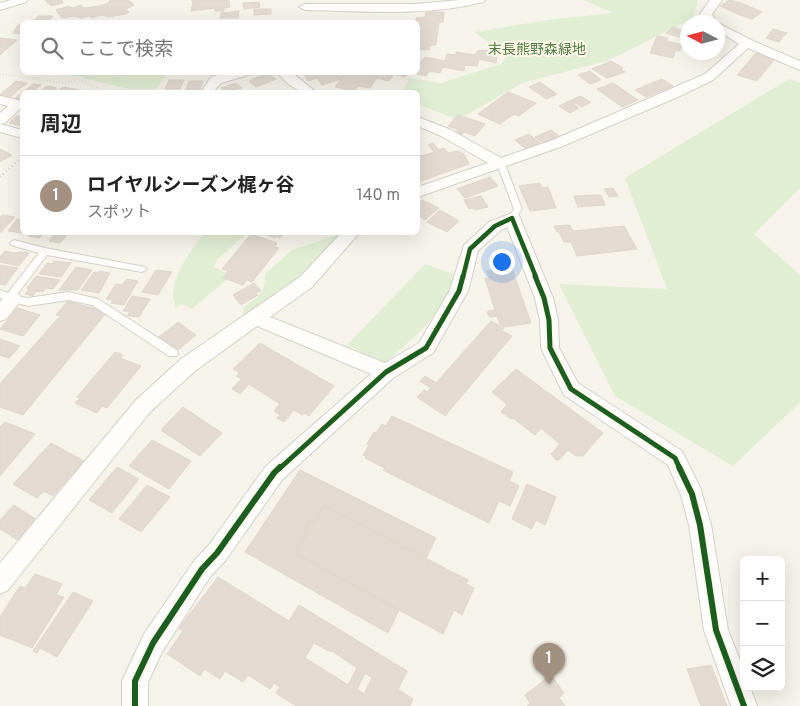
<!DOCTYPE html>
<html lang="ja">
<meta charset="utf-8">
<style>
body{margin:0;font-family:Overpass,"Noto Sans JP",sans-serif;background:#f6f6f6;color:#222}
.controls{position:absolute;right:15px;bottom:15px;display:grid;overflow:hidden;border-radius:8px;box-shadow:0 5px 20px #0002}
.controls button{width:45px;height:45px;display:grid;place-items:center;padding:0;border:0;border-bottom:1px solid #e0e0e0;background:#fff;color:#222;font:25px sans-serif}
.compass{position:absolute;left:680px;top:15px;width:45px;height:45px;border-radius:50%;background:#fff;box-shadow:0 5px 20px #0002;rotate:276deg}
.you{position:absolute;left:501px;top:261px;width:18px;height:18px;margin:-12px;border:4px solid #fff;border-radius:50%;background:#1a73e8;box-shadow:0 0 0 8px #1a73e833}
.badge{display:grid;place-items:center;width:32px;height:32px;border-radius:50%;background:#a29181;color:#fff;font-size:16px;font-weight:700}
.pin{position:absolute;translate:-50% -41px;filter:drop-shadow(0 1px 2px #0008)}
.pin::after{content:'';position:absolute;top:26px;width:18px;height:15px;background:inherit;clip-path:polygon(0 0,100% 0,50% 100%)}
.list{margin:0;padding:0;list-style:none}
h2{display:flex;justify-content:space-between;align-items:center;height:65px;margin:0;padding:0 20px;font-size:21px}
h2 small{font-size:16px;font-weight:400;color:#767676}
.list li{display:grid;grid-template-columns:32px 1fr auto;gap:15px;align-items:center;box-sizing:border-box;height:80px;padding:0 20px;border-top:1px solid #e0e0e0}
.list b{display:block;font-size:19px;white-space:nowrap}
.list p{margin:0;font-size:16px;white-space:nowrap;color:#767676}
.list em{font-size:16px;font-style:normal;color:#767676}
.icon{flex:none;width:28px;height:28px;fill:none;stroke:currentColor;stroke-width:2;stroke-linecap:round;stroke-linejoin:round}
.map{position:relative;flex:none;width:800px;height:706px;overflow:hidden}
.search{position:absolute;background:#fff;box-shadow:0 5px 20px #0002;left:20px;top:20px;width:400px;height:55px;display:flex;align-items:center;gap:12px;box-sizing:border-box;padding:0 18px;border-radius:8px;color:#767676;font-size:19px}
.panel{position:absolute;background:#fff;box-shadow:0 5px 20px #0002;left:20px;top:90px;width:400px;height:145px;border-radius:8px}
.map>svg:first-child{display:block}
.green{fill:#e1eed4}
.building{fill:#e3dbd1;stroke:#dfd6cc;fill-rule:evenodd}
.lines{fill:none;stroke-linecap:round;stroke-linejoin:round}
.lane-casing{stroke:#d5d0c8;stroke-width:2}
.street-casing{stroke:#d5d0c8;stroke-width:2}
.path-far1{stroke:#dad3cd;stroke-width:2;stroke-dasharray:0.5 2.5;stroke-linecap:butt}
.path{stroke:#dad3cd;stroke-width:2.5;stroke-dasharray:1 3;stroke-linecap:butt}
.lane{fill:#fefdfc;fill-rule:evenodd}
.street{fill:#fefdfc;fill-rule:evenodd}
.cycleway-far2-casing{stroke:#fff8ea;stroke-width:7}
.cycleway-far1-casing{stroke:#fff8ea;stroke-width:8}
.cycleway-casing{stroke:#fff8ea;stroke-width:9}
.cycleway-far2{stroke:#1b5e20;stroke-width:4.5}
.cycleway-far1{stroke:#1b5e20;stroke-width:5}
.cycleway{stroke:#1b5e20;stroke-width:6}
.labels{text-anchor:middle;dominant-baseline:central;stroke-width:4;stroke-linejoin:round;paint-order:stroke}
.far-park-label{font-size:14px;fill:#4d7b41;stroke:#fff8ea}
</style>
<div class="map">
<svg width="800" height="706" viewBox="0 0 800 706">
<rect width="100%" height="100%" fill="#f6f3ea"/>
<!-- green -->
<path class="green" d="M584,0h114l-5,18 -86,43 -85,22 -64,37 -40,-16v-12h-15l6,-14 32,5 60,-19 6,-9 -33,-23 74,-12 65,-7z
M63,73h33l21,3 7,-3h43l-11,16h-27z
M789,79l11,4v105l-46,46 46,41v127l-67,64 -118,-70 -56,-112 108,5 -42,-111z
M205,233h42l-29,26 -4,8 12,6v7l-34,29 -10,-5 -6,4c-1,-5 -4,-11 -3,-16 3,-22 18,-43 32,-59z
M342,233l-36,39 -62,44 -1,-8c14,-11 23,-14 22,-34l27,-24z
M425,264l32,11c-15,40 -40,60 -72,88l-38,-18z"/>
<!-- building -->
<path class="building" d="M45,0h17l1,3 -12,3z
M109,0h20l5,5 -8,4 3,3 -4,2 -16,3 -7,-2 -11,3 -2,-2 -8,2 -6,-2 -13,2 -6,-8 13,-4 3,2 9,-3 2,3 16,-2 9,-3 2,-1z
M191,0h38l1,7 -6,1v3h-9v-3l-24,3 2,-9z
M729,0l12,3 21,9 -10,7 -12,-4 -20,-9z
M259,2l1,5 -16,2 -1,-6z
M254,9h17v5l-17,1z
M239,11l-1,7h-18l1,-5z
M426,12h18l-1,10h-4l-3,23h-6l-1,5 -11,-1 -2,-31 9,-1z
M38,16h15l-4,6h-15z
M18,25h4v9l-9,-1z
M673,27l15,5 -3,3 3,1v4l-22,-7z
M773,29l14,4 -4,4 -13,-4z
M769,34l13,4 -3,4 -13,-4z
M657,36l11,2 -2,3 17,4 -3,6 -4,-1 -3,8 -23,-5z
M0,38l17,2 -17,15z
M486,50l8,1 -2,5 5,1 -1,6 -17,-4 -2,7 -12,-1 -1,6 -21,-4 -3,6 -10,-2 -4,5 -9,-2 -1,-2h2v-10l4,-1 3,-4 20,4 2,-7 9,1v-3l20,3 1,-4z
M756,53l18,7 -17,21 -20,-6z
M611,61l12,7 -2,2 4,2 -18,6 -15,-9z
M590,71l11,9 -11,4 -12,-9z
M303,72h34l3,5 7,-5 22,3 3,-3h36l-3,5 -11,-3 -5,7 -12,-3 -7,10 -12,-2 -4,5 -19,-4 6,-8 -19,6 -5,-7 -9,3z
M267,73l9,6 -20,8 -7,-6z
M662,79l11,7 -27,11 -11,-7z
M169,80h15l-4,9h-15z
M16,81l11,2 -17,14 -10,-2z
M189,81h14l-4,11h-14z
M540,82l17,12 -11,5 -17,-12z
M236,83l6,5 -16,4 -5,-4z
M613,83l25,17 -16,7 -25,-18z
M33,84l8,1 -9,7h-10v8l-7,-2z
M47,86l10,2 -5,4h-13z
M63,87l16,3 -3,2h-20z
M508,92l28,11 -17,13 -5,-2 -14,10 -22,-10z
M580,96l11,6 -9,5 -7,-4 -2,1 6,4 -9,5 -11,-7z
M458,115l27,9 -10,12 -11,-4 -3,3 -6,-2 4,-3 -11,-4z
M17,116l5,1v9l-13,-3z
M551,130l8,6 -16,7 -8,-6z
M529,134l11,9 -14,6 -11,-9z
M433,143l6,7 5,-2 4,5 10,-2 6,3 5,10 -51,18v-25l16,-5 -6,-7z
M0,149l12,6 -12,7z
M490,177l8,9 -33,12 -8,-9z
M540,183l2,5 6,-1 8,21 -26,3 -11,-25z
M613,188l5,8 -9,1 -5,-8z
M601,195l4,10 -27,2 -4,-11z
M481,196l7,11 -13,3 -2,-2 -4,1 -5,-9z
M422,200l17,8 -14,12 -7,-5v-13z
M440,210l19,11 -12,11 -20,-10z
M2,215l13,2 -15,16v-16z
M17,219l5,1v11l-1,2 -13,-2z
M570,225l3,6 51,-5 13,23 -60,7 -6,-14h-7l-5,-10h-2l-3,-6z
M31,232h13l-4,6 -12,-2z
M56,232h13l-9,11 -11,-2z
M260,232h24l-4,6 -4,-2 -1,2z
M251,234l26,9 -2,4 4,1 -27,34 -5,-2 -4,5 -20,-7 5,-7 -6,-2z
M5,251l9,2 7,-1 8,1 -10,13 -19,-4v-5z
M54,261l17,2 -10,14 -22,-3 8,-11 5,1z
M0,265l18,3 -13,17 -5,-1z
M76,267l16,3 -14,20h-19z
M512,269l19,54 -27,4 -4,-3 -3,-8 -7,1 -3,-4 1,-2 7,-1 -10,-32h4l-2,-7z
M156,270l16,2 -14,23 -16,-3z
M99,271l11,2 -11,20 -18,-3 13,-18 4,1z
M36,276l24,4 -7,9 -7,-1 -3,4 -7,-1 -3,5 -8,-2 4,-5 -2,-1z
M127,279l11,2 -14,24 -13,-2 2,-3 -7,-1 10,-15 6,1z
M254,283l7,8 -5,2 2,2 -17,10 -8,-10z
M132,296l18,3 -11,18 -12,-1 3,-4 -7,-1z
M68,301l39,11 -84,103 -23,-8v-23l60,-68 -4,-1z
M17,308l23,7 -17,21 -23,-7z
M491,321l13,7 -2,3 10,5 -67,80 -28,-19 7,-7 3,2 4,-4 -11,-7 5,-5 11,7z
M178,322l18,13 -18,15 -19,-13z
M0,339l20,7 -11,12 -9,-3z
M260,343l74,43 -25,30 -5,-3 -2,2 -8,-5 -10,12 -7,-4 3,-3 -6,-4 6,-7 -31,-20 -9,10 -8,-5 9,-10 -5,-3 4,-3 -7,-4z
M115,352l8,3 -3,3 21,8 -34,42 -5,-2 -5,7 -22,-10 5,-5 -3,-1z
M516,369l87,64 -20,23h-7l-8,-6 -9,10h-3l-5,-6 9,-10 -19,-16 -6,7 -22,-17 -2,1 -10,-7 6,-8 -15,-12z
M183,407l39,26 -22,23 -39,-26z
M392,416l121,56 -4,9 10,5 -9,20 -11,-5 -10,22 -106,-53 2,-2 -20,-10 1,-2 -3,-1 6,-10 -2,-1 7,-12 2,1 6,-9 4,2z
M5,422l30,12 -35,42v-49z
M152,440l39,21 -22,28 -40,-23z
M51,443l33,18 -31,35 -9,-5 -7,7 -24,-14z
M117,467l22,12 -27,34 -23,-13z
M300,470l136,68 -10,20 -102,-52 -10,17 -5,-2 -5,10 4,2 -13,20 104,57 -11,23 -143,-81z
M527,484l29,13 -11,28 -9,-5 -4,9 -20,-10z
M147,485l23,12 -29,35 -22,-13z
M14,505l23,15 -19,20 -18,-11v-9z
M324,506l144,74 -2,4 8,4 -12,27 -8,-5 -11,24 -148,-81 13,-20 -4,-2 5,-10 5,2z
M35,574l27,10 -6,11 8,2 -32,51 -32,-13v-18l20,-31 5,2z
M218,577l71,44 10,-16 108,66 -9,18 15,10 -3,7h-114l-20,-13 4,-6 -6,-4 -4,6 -22,-14 -5,7 -18,-11 -5,8 -16,-10 -4,7 -33,-22 16,-23 -4,-3zM314,643l17,9 1,-1 25,17 -9,17 -43,-27zM365,673l7,5 -8,16 -7,-5z
M73,592l20,9 -36,56 -17,-9 -3,5 -4,-2z
M711,665l16,41h-26l-14,-37z
M551,675l13,18 -5,5 6,8h-38l3,-3 -5,-8z"/>
<g class="lines">
<defs>
<path id="lane" d="M498,162h3l4,2 17,45 -7,11 -3,1 -4,-3 6,-9 -17,-45z
M14,240l31,8 100,19 2,2 -5,3 -95,-17 -31,41 12,2 40,-6 30,7 79,51 1,3 -1,3h-8l-77,-51 -24,-5 -40,6 -28,-8v-8l8,3 31,-40 -28,-8 -1,-2z"/>
<path id="street" d="M11,0h17l-2,2 -26,8v-7z
M460,0h25l-2,2c-58,15 -119,9 -178,8l-6,-3 6,-3h110z
M710,0h12l-10,14 4,8h-10l-6,-8z
M718,23l33,17 49,21v9l-52,-22 -35,32 -33,16 -117,50 -145,51v-10l70,-24 -47,-27 -23,-10v-9l33,13 50,28 52,-18 152,-66 34,-30 -21,-13z
M228,72h22l-2,3 -27,8 -8,9h-12l10,-15z
M277,72h14l25,20c-17,2 -28,-6 -39,-20z
M0,96l22,5v6l-17,16 -5,1 22,6v8l-22,-6v-19l8,-7 -8,-2z
M512,213l6,1 2,4 33,80 5,22 1,28 19,35 104,68 18,36 11,38 17,105 16,40v17h6l7,19h-26l-27,-76 -15,-105 -8,-30 -13,-30 -104,-70 -23,-47 -1,-28 -5,-22 -28,-71 -6,3 -23,21 -10,40 -35,62 -40,25 -111,102 -57,81 -15,16 -48,75 -14,30v24h-26v-25l22,-47 50,-73 15,-16 57,-79 105,-92 -114,-48 -62,45 -45,41 -142,178 -8,4v-31l136,-163 45,-41 119,-82 42,-45h18l-48,55 -42,30 115,46 34,-20 31,-53 14,-45 25,-23z
M13,292l6,2 3,5 -16,20 -6,2v-19l7,-8z"/>
</defs>
<!-- lane casing -->
<use href="#lane" class="lane-casing"/>
<!-- street casing -->
<use href="#street" class="street-casing"/>
<!-- path-far1 -->
<path class="path-far1" d="M0,74l65,9 12,-4 30,13"/>
<!-- path -->
<path class="path" d="M0,177l22,-20"/>
<!-- lane -->
<use href="#lane" class="lane"/>
<!-- street -->
<use href="#street" class="street"/>
<defs>
<path id="cycleway-far2" d="M463,277l7,-28 25,-23 17,-8 24,59"/>
<path id="cycleway-far1" d="M535,276l9,22 5,22 1,28 21,41 104,69 5,11
M279,469l107,-97 40,-24 33,-57 4,-15"/>
<path id="cycleway" d="M679,467l13,27 8,31 16,105 28,76
M135,706v-25l18,-38 49,-74 15,-16 57,-80 6,-6"/>
</defs>
<!-- cycleway-far2 casing -->
<use href="#cycleway-far2" class="cycleway-far2-casing"/>
<!-- cycleway-far1 casing -->
<use href="#cycleway-far1" class="cycleway-far1-casing"/>
<!-- cycleway casing -->
<use href="#cycleway" class="cycleway-casing"/>
<!-- cycleway-far2 -->
<use href="#cycleway-far2" class="cycleway-far2"/>
<!-- cycleway-far1 -->
<use href="#cycleway-far1" class="cycleway-far1"/>
<!-- cycleway -->
<use href="#cycleway" class="cycleway"/>
</g>
<g class="labels">
<!-- far-park labels -->
<g class="far-park-label">
<text x="537" y="50">末長熊野森緑地</text>
</g>
</g>
</svg>
<div class="controls">
<button>+</button>
<button>−</button>
<button><svg class="icon" aria-label="layers" viewBox="0 0 24 24"><path d="M12 4l9 5-9 5-9-5zM3 14l9 5 9-5"/></svg></button>
</div>
<svg class="compass" viewBox="-18 -18 36 36"><path d="M0-13l5 13h-10z" fill="#e53935"/><path d="M0 13l5-13h-10z" fill="#767676"/></svg>
<div class="you"></div>
<div class="pin badge" style="left:549px;top:684px">1</div>
<div class="search"><svg class="icon" aria-label="search" viewBox="0 0 24 24"><circle cx="10" cy="10" r="6"/><path d="M15 15l6 6"/></svg>ここで検索</div>
<section class="panel">
<h2>周辺<small></small></h2>
<ul class="list">
<li><span class="badge">1</span><div><b>ロイヤルシーズン梶ヶ谷</b><p>スポット</p></div><em>140 m</em></li>
</ul>
</section>
</div>
